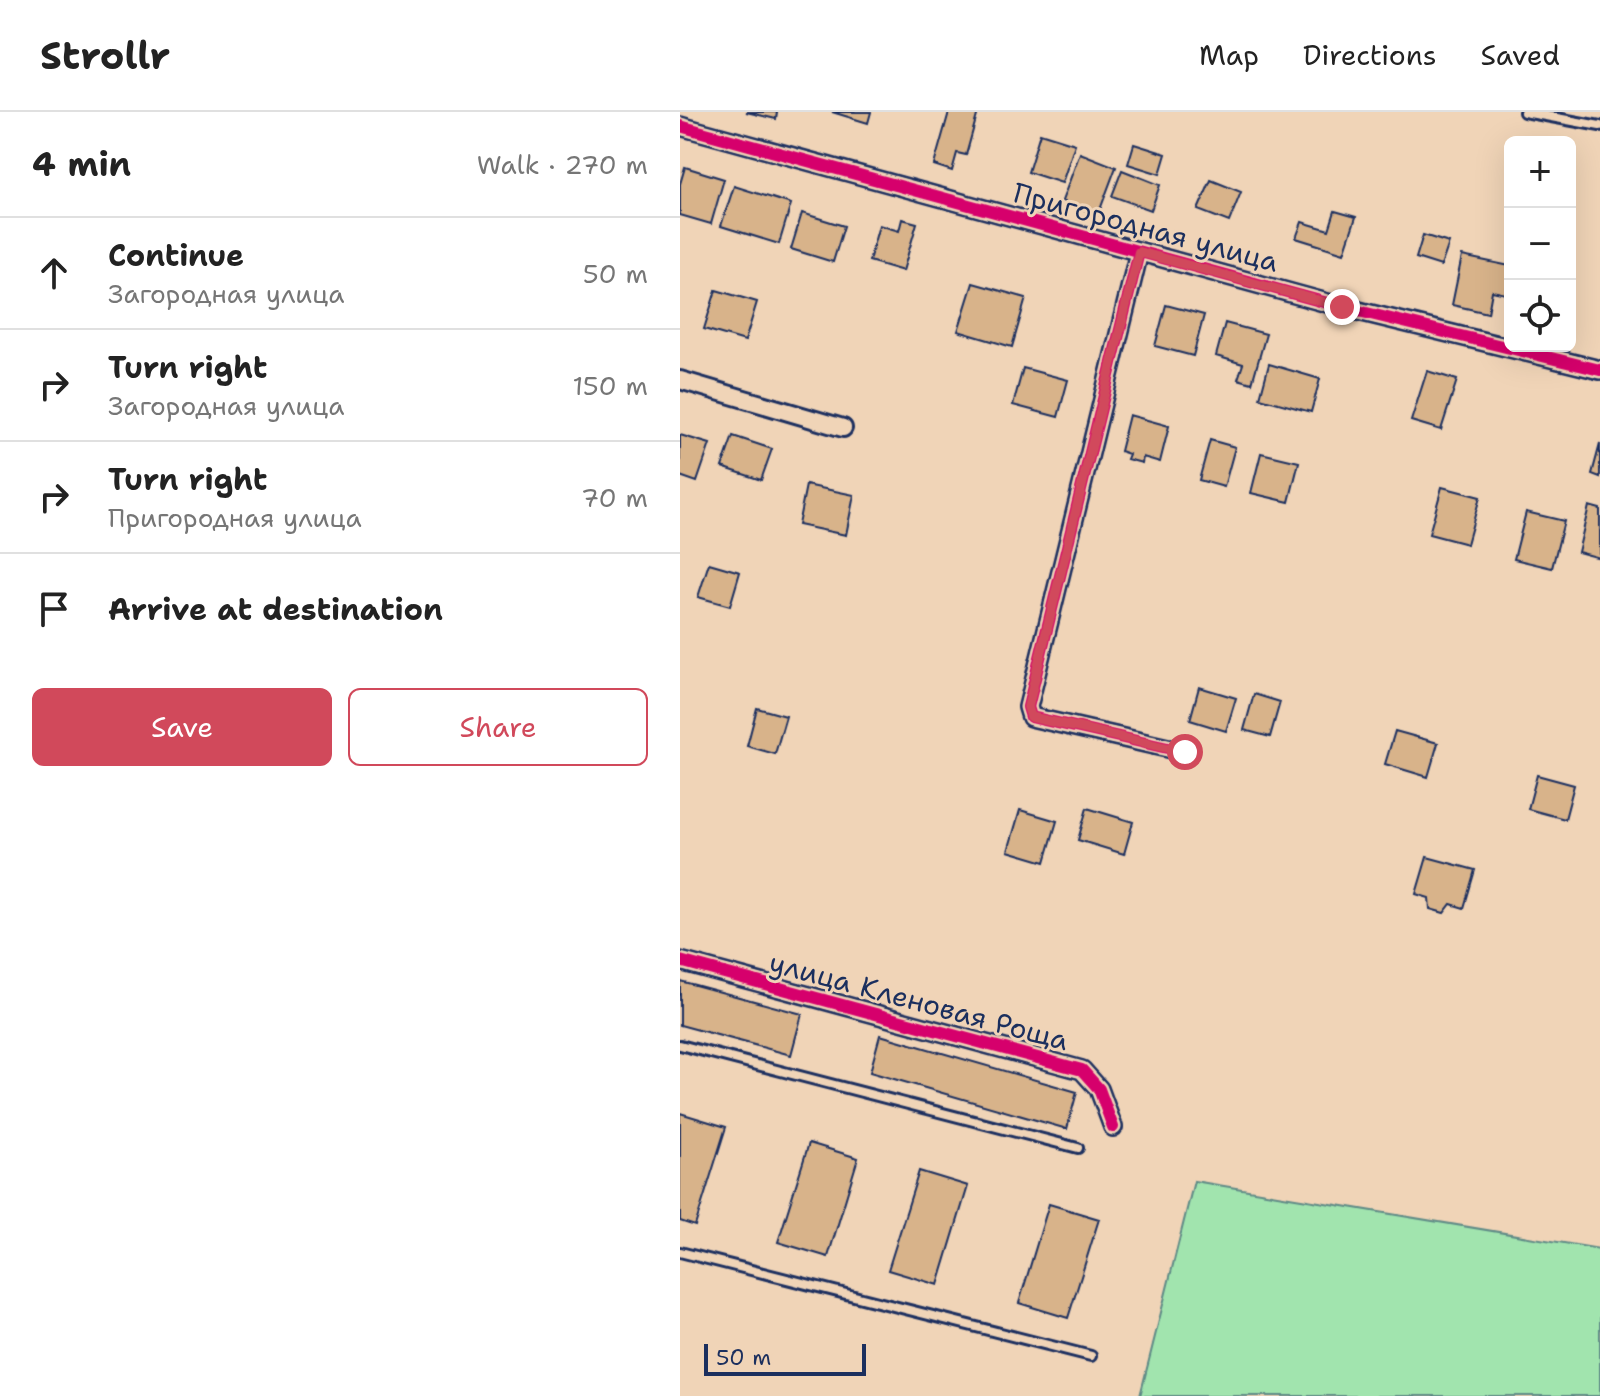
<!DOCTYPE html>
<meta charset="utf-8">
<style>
body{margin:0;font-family:"Shantell Sans",sans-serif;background:#f2f2f2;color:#222}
.controls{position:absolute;right:24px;top:24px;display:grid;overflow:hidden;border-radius:12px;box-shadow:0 8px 32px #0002}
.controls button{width:72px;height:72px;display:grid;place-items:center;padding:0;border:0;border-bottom:2px solid #e0e0e0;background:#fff;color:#222;font:40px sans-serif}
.scale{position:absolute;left:24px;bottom:20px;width:162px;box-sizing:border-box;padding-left:8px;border:4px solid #1b2f5e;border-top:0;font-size:22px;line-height:28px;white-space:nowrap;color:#1b2f5e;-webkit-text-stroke:6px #f0d4b7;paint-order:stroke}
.stop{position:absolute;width:24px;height:24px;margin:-18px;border:6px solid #d1495b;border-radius:50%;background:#fff}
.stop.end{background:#d1495b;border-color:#fff;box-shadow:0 2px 8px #0008}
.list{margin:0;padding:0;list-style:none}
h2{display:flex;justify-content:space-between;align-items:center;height:104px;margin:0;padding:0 32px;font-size:34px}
h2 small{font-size:26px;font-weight:400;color:#767676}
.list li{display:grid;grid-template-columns:52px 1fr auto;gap:24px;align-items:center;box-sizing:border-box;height:112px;padding:0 32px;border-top:2px solid #e0e0e0}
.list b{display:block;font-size:30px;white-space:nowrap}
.list p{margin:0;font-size:26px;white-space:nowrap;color:#767676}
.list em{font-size:26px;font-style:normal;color:#767676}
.actions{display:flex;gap:16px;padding:24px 32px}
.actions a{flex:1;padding:18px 0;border:2px solid #d1495b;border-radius:12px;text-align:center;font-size:28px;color:#d1495b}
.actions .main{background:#d1495b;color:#fff}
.icon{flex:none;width:44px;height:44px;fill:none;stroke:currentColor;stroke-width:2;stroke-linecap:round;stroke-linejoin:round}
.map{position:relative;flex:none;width:920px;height:1284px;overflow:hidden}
header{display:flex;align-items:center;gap:48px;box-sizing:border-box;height:112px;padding:0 40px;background:#fff;border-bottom:2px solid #e0e0e0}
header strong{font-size:38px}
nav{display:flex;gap:44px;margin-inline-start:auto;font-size:28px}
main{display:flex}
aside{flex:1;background:#fff}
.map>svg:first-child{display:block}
.green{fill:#a1e4ae;stroke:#5e8a86;stroke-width:2}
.building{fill:#d8b38a;stroke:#1b2f5e;stroke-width:2}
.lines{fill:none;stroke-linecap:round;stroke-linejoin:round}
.lane-casing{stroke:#1b2f5e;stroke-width:14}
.street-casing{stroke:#1b2f5e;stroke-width:22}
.lane{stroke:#f0d4b7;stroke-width:8}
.street{stroke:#f0d4b7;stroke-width:16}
.cycleway-casing{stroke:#f0d4b7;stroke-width:17}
.cycleway{stroke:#d6006c;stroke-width:12}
.route{stroke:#d1495b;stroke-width:10}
.labels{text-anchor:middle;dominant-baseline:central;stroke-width:6;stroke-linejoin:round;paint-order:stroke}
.street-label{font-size:28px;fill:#1b2f5e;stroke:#f0d4b7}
</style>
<header>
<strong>Strollr</strong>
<nav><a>Map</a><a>Directions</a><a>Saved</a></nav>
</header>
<main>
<aside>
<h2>4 min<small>Walk · 270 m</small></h2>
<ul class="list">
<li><svg class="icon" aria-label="ahead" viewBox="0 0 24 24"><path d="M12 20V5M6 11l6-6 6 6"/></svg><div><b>Continue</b><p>Загородная улица</p></div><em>50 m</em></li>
<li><svg class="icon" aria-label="right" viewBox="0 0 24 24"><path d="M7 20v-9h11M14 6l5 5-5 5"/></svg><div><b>Turn right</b><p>Загородная улица</p></div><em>150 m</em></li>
<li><svg class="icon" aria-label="right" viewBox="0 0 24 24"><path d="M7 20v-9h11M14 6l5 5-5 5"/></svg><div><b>Turn right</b><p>Пригородная улица</p></div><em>70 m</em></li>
<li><svg class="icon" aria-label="arrive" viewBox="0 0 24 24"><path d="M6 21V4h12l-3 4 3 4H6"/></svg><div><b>Arrive at destination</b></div></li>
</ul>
<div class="actions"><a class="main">Save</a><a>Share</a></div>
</aside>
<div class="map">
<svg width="920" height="1284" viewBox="0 0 920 1284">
<rect width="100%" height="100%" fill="#f0d4b7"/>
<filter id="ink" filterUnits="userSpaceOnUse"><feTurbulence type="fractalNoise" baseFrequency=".0125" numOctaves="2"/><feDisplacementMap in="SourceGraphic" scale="16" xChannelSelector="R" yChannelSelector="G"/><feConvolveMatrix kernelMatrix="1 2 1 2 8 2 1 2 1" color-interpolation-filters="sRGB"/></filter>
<g filter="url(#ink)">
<!-- green -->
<path class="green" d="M514,1069l406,68v147h-460z"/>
<!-- building -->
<path class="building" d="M66,0h31l-1,7z
M152,0h39l-3,11z
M269,0h29l-12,43 -9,-2 -5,18 -18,-6z
M360,21l35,11 -13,39 -34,-11z
M454,32l32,10 -6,20 -32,-10z
M400,41l36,14 -18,48 -36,-14z
M5,55l39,12 -13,45 -31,-9v-31z
M442,58l38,15 -9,25 -39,-14z
M531,68l30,12 -12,30 -31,-12z
M54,74l57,18 -12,40 -58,-18z
M655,99l21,6 -12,36 -48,-15 6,-16 27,8z
M122,101l42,13 -11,36 -42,-13z
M222,107l15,4 -14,48 -34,-10 10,-36 20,6z
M743,123l26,8 -8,23 -25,-8z
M782,144l48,10 -4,28 -14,-3 -4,22 -36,-8z
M293,171l53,15 -14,49 -54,-16z
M36,178l41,12 -12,39 -41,-12z
M486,193l38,10 -11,41 -38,-10z
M545,211l41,11 -14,49 -14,-4 5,-15 -27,-8z
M589,252l51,15 -9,33 -51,-14z
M343,256l45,12 -10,37 -45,-12z
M747,259l30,9 -16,50 -30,-9z
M449,303l40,11 -9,36 -17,-5 -1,6 -15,-4 2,-5 -9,-3z
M0,323l30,9 -13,38 -17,-6z
M53,324l39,13 -11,31 -39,-13z
M530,328l25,7 -11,40 -25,-7z
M920,332v33l-8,-3z
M581,341l38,9 -10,40 -38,-9z
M126,373l48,10 -8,40 -48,-10z
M762,375l38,10 -13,47 -38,-10z
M909,394l11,3v49l-22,-6z
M846,400l38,9 -12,47 -38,-9z
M29,451l31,9 -10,34 -32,-9z
M519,575l37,11 -10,33 -36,-11z
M574,582l26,8 -10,35 -26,-7z
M77,596l29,8 -11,38 -28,-8z
M715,619l43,12 -10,34 -43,-13z
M857,663l37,10 -9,34 -37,-10z
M407,696l46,14 -9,32 -46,-14z
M340,698l37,11 -12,41 -37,-11z
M747,745l48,13 -11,38 -13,-4 -7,9 -14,-4 -1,-11 -13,-4z
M0,869l122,33 -11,41 -111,-30z
M200,923l197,57 -10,37 -197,-57z
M0,1001l46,14 -31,99 -15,-5z
M129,1031l49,15 -30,99 -50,-15z
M239,1059l49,15 -30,99 -50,-15z
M369,1092l50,15 -31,99 -49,-15z"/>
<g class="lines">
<defs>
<path id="lane" d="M844,0l76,14
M0,933l398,103
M0,1140l411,104"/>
<path id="street" d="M0,14l662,181 258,63
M459,140l-111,455 3,10 154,35
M0,268l163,48
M0,849l402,109 17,19 14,38"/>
</defs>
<!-- lane casing -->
<use href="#lane" class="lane-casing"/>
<!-- street casing -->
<use href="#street" class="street-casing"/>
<!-- lane -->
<use href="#lane" class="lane"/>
<!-- street -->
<use href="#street" class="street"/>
<defs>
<path id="cycleway" d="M0,14l662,181 258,63
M459,140l-111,455 3,10 154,35
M0,849l402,109 17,19 14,38"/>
</defs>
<!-- cycleway casing -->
<use href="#cycleway" class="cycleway-casing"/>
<!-- cycleway -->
<use href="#cycleway" class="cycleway"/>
</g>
</g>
<g class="lines" filter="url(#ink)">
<!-- route -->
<path class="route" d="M505,640l-154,-35 -3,-10 111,-455 203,55"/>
</g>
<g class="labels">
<!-- street labels -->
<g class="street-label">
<text transform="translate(466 115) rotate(15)">Пригородная улица</text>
<text transform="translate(239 889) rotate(15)">улица Кленовая Роща</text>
</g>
</g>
</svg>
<div class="controls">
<button>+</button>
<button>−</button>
<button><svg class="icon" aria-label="locate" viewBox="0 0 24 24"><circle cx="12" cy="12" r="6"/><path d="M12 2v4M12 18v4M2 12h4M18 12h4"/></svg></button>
</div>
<div class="scale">50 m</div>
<div class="stop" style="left:505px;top:640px"></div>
<div class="stop end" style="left:662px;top:195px"></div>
</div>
</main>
